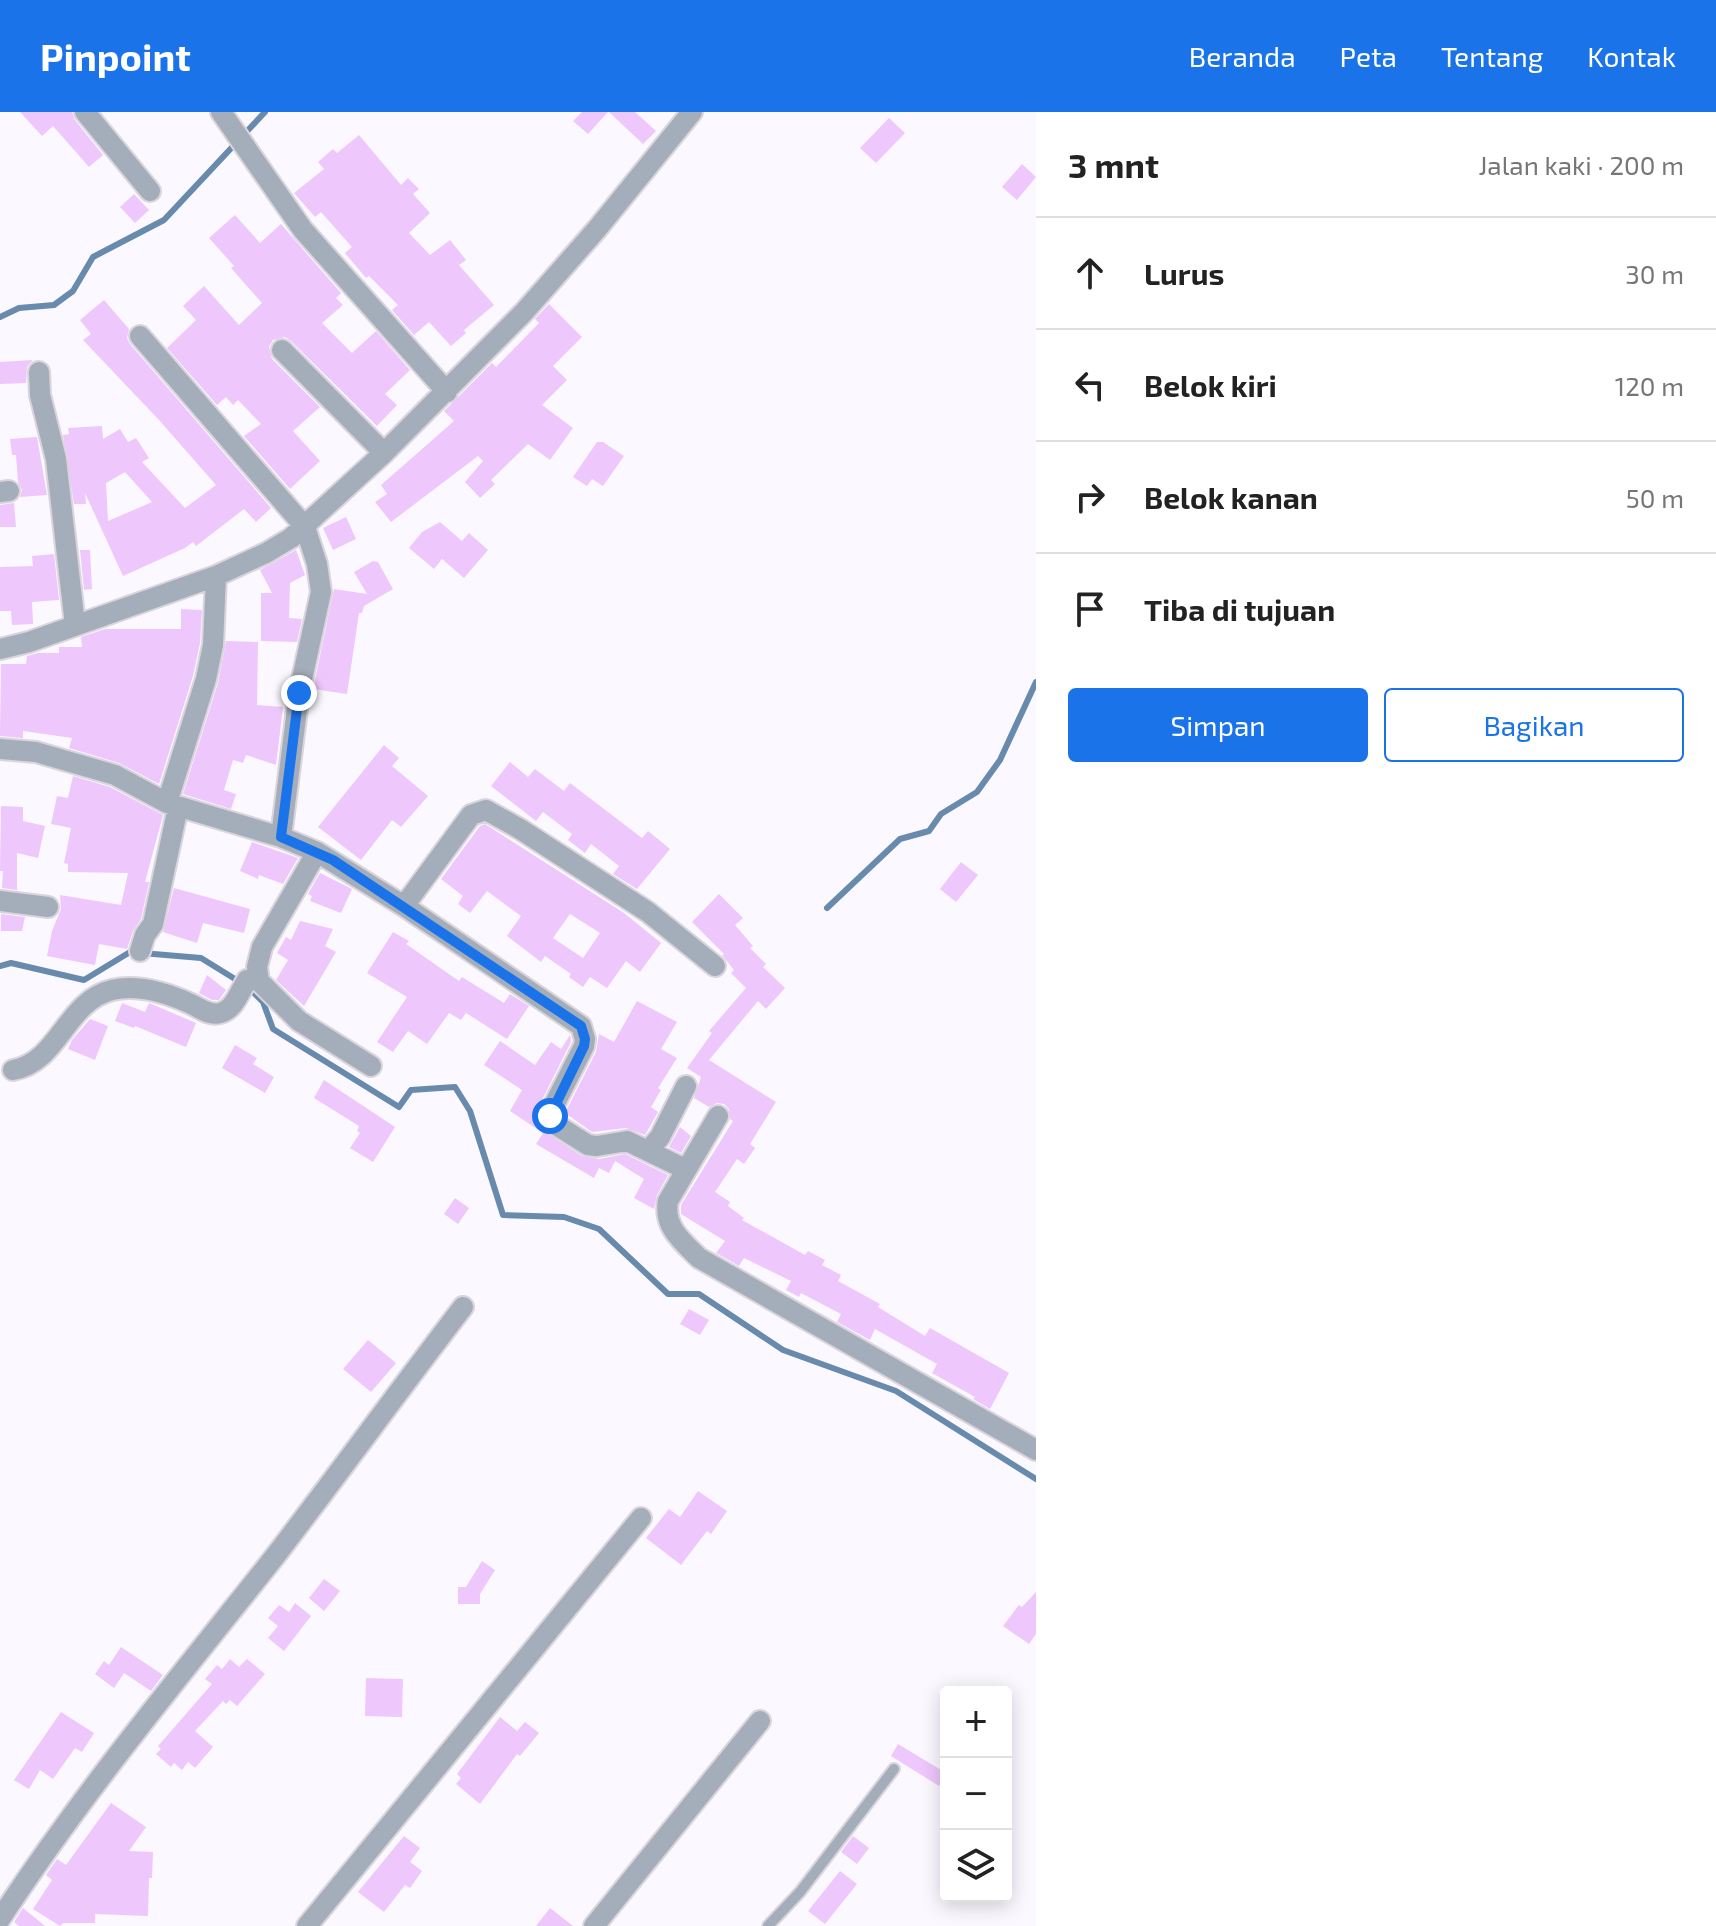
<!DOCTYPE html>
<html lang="id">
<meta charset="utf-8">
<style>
body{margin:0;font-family:"Exo 2",sans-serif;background:#f6f6f6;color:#222}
.controls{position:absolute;right:24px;bottom:24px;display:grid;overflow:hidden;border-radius:8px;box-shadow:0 4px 20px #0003}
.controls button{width:72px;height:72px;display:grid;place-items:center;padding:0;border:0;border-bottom:2px solid #e0e0e0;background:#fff;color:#222;font:40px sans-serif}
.stop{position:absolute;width:24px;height:24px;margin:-18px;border:6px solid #1a73e8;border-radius:50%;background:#fff}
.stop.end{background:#1a73e8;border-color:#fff;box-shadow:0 2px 8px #0008}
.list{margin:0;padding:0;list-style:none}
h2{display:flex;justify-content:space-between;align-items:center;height:104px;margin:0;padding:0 32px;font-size:34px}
h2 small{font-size:26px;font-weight:400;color:#767676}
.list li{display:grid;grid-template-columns:52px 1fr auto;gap:24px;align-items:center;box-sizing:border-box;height:112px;padding:0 32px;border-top:2px solid #e0e0e0}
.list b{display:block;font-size:30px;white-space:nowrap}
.list em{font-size:26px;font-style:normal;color:#767676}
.actions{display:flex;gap:16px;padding:24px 32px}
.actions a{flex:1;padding:18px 0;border:2px solid #1a73e8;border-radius:8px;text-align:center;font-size:28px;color:#1a73e8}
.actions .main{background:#1a73e8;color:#fff}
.icon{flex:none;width:44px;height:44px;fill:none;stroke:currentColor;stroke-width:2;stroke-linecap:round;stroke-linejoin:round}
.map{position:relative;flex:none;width:1036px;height:1814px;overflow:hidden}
header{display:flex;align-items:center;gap:48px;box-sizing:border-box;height:112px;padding:0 40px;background:#1a73e8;color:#fff}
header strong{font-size:38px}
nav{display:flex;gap:44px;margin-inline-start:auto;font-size:28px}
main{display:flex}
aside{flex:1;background:#fff}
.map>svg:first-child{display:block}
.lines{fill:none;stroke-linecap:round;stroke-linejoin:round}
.stream{stroke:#688aac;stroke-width:6}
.building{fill:#eec7fc;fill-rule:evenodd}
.lane-casing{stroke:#dad5dd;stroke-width:14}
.street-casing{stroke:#dad5dd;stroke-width:24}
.lane{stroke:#a4adba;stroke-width:10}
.street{stroke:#a4adba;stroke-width:20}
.route{stroke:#1a73e8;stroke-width:10}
</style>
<header>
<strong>Pinpoint</strong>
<nav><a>Beranda</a><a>Peta</a><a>Tentang</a><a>Kontak</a></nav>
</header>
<main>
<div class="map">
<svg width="1036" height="1814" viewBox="0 0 1036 1814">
<rect width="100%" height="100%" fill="#fcf8ff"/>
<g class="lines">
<!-- stream -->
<path class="stream" d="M0,205l19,-9 35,-3 19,-14 20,-34 71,-37 101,-108
M827,796l73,-69 29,-8 12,-17 36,-22 23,-32 36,-78
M0,854l11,-3 73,17 46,-28 71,6 47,29 15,15 10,27 126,78 12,-17 44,-3 15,24 33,104 61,2 35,12 69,65h31l84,56 113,41 140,88"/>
</g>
<!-- building -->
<path class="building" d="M20,0h52l3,8 28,35 -14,12 -36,-41 -11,10z
M582,0h26l-20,22 -15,-13z
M609,0h26l21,19 -13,13z
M889,6l16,15 -29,30 -16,-15z
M359,23l42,50 7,-7 11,11 -6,5 17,19 -21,20 21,22 20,-15 16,20 -7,5 35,40 -30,25 2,3 -15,13 -22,-24 -15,13 -22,-25 6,-5 -29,-29 -3,2 -21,-25 7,-6 -31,-35 -6,5 -21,-24 30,-24 -6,-7 15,-13 4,4z
M1022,52l14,13 -19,23 -15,-13z
M134,82l15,16 -14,13 -15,-16z
M235,103l25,28 21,-19 60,69 -5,5 7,7 -21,18 30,30 24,-22 34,39 -25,24 12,11 -20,21 -86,-85 -6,-4 -12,3 -4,7 3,12 48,48 -27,24 27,30 -30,28 -46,-53 17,-12 -23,-24 -5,5 -7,-8 -9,8 -50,-57 29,-28 -13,-14 21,-20 35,39 23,-22 -31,-35 3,-2 -25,-28z
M104,188l25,29 -2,9 3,6 141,164 -15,14 -12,-13 -48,37 -3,-4 -8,6 -62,28 -38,-83 1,11h-12l-11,-69 6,-1 -1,-6 34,-2 1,13 17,-10 8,13 8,-4 13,20 -7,4 43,46 31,-23 -57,-65 -76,-80 8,-6 -11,-14zM125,360l27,30 -44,19 -2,-38z
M549,192l33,33 -29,29 14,14 -25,25 31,23 -23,32 -22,-16 -37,36 4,4 -15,14 -15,-16 18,-21 -5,-5 -87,66 -16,-20 12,-8 -6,-9 73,-64 -10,-10 48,-48 4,4 43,-44 -4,-4z
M33,248l-6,7 -1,16 -26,1v-22z
M37,325l10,58 -27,2 2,-7 -4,-8 -2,-27h-4l-2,-16z
M597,330h6l21,14 -21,30 -11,-7 -5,7 -14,-9z
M14,391l2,24h-16v-22z
M346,405l10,22 -23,11 -10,-22z
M440,410l22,19 7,-8 19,17 -24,28 -22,-19 -8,10 -25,-21 13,-16z
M80,438h10l2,39 -8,1z
M296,438l9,25 -15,8 -1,35 13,1 -5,23 -36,-1v-48h11l-12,-23z
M54,442l5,46 -27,2 1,22 -21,1 -1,-14h-11v-44l33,-1 -1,-10z
M373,449l5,1 15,27 -29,17 -2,7h-3l-12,81 -34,-5 21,-100 33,5 -13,-22z
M181,497l21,1 -2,33 -7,33 -34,108 -40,-21 -50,-15 3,-10 -49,-7v7l-23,-2 1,-72h25l1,-8 11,-3h21v-6h23l-1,-10 24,-8h76z
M226,529l32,1 -1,63 26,2 -7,58 -30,-10 -3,8 -10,-3 -9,30 12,4 -5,15 -48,-15 35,-111z
M384,633l15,13 -7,8 36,30 -27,31 -9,-7 -31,40 -43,-33z
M510,650l18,15 7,-8 29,22 6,-8 72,55 6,-7 22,18 -33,40 -24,-15 6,-8 -28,-22 -6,9 -17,-13 4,-6 -29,-22 -7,9 -45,-35z
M73,664l37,11 53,28 -18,67h4l-8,37 -8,12 -6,18 -28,-5 -4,21 -48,-9 5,-25 9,-22 -1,-14 61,10 7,-32 -60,-1v-8l-4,-1 7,-35 -20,-4 6,-28 11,2z
M1,694l22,1v14l22,5 -7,32 -21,-5v37l-15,-2 1,-17h-3z
M485,712l139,89 37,30 -21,29 -14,-11 -19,27 -17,-11 -7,10 -14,-10 2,-3 -26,-18 -4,6 -34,-26 14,-20 -34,-25 -17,22 -12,-9 5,-8 -22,-17 39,-53zM570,802l30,19 -17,25 -30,-20z
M252,730l46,16 -15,26 -24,-9 -1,4 -18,-8z
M961,750l17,13 -22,27 -16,-13z
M320,761l32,16 -11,24 -31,-12 2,-5 -4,-2z
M174,776l76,21 -6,24 -41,-10 -6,20 -34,-11z
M719,782l24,24 -8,7 18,21 -3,2 16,16 -3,3 22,21 -19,21 -8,-8 -49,59 67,42 -26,42 5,4 -11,16 -7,-5 -22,33 15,10 -2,4 16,12 -2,2 63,35 3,-4 17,9 -3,5 19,10 -3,6 42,23 -2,3 47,29 5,-8 79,45 -19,36 -17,-10 2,-2 -43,-24 5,-9 -62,-35 -5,11 -33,-18 4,-8 -40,-21 -2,4 -13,-7 5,-9 -47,-23 -5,8 -23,-13 9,-12 -44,-27v-9l52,-84 -3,-2 -1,-10 -5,-5 -7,-1 -8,4 -15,-9 7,-21 -14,-9 25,-35 -3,-2 37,-43 -15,-15 3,-3 -12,-15 2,-1 -32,-32z
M1,802l24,3 -3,14h-21z
M300,809l33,8 -8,17 11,6 -32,54 -28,-26 12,-20 -11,-7 9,-16 5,3z
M393,820l16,9 -3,3 53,37 3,-4 42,26 6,-9 19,12 -22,33 -41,-26 -5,7 -12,-7 -22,31 -19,-13 -15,21 -16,-10 30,-45 -40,-24z
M207,863l19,15 -7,10h-7l-13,-7z
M637,889l40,21 -16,27 16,9 -19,30 3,2 -10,17 7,5 -13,23 -19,-7 -34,4 -27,-19 31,-61 3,-18 15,8z
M122,891l23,9 4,-9 47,20 -10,24 -51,-21 -1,2 -19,-7z
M90,907l18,7 -13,34 -27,-11 4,-9z
M570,923l1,7 -32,64 3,24 40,26 17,3 26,-5 43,21 -11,20 -3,14 -20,-11 10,-19 -29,-18 -6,12 -10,-5 -5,10 -58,-34 7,-11 -33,-22 12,-21 -38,-25 16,-24 35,24 16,-23 10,7z
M235,933l22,13 -4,6 21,13 -9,16 -43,-25z
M324,968l71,47 -22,35 -23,-14 10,-15 -3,-2 2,-5 -45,-28z
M680,1015l11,9 -10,17 -12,-6z
M455,1086l14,10 -11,16 -14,-10z
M689,1197l20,11 -9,15 -20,-11z
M368,1228l28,23 -25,29 -28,-23z
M698,1379l29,20 -16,23 -4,-3 -26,34 -35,-27 23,-29 11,8z
M482,1449l13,9 -15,24v10h-22v-17h8z
M324,1467l16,12 -16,20 -15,-13z
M1036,1480v42l-7,10 -26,-18 16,-21 3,2z
M295,1491l16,13 -27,35 -16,-13 10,-12 -10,-8 11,-13 10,7z
M121,1535l42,28 -12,16 -27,-18 -10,15 -19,-14 9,-13 5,4z
M230,1547l9,8 8,-8 18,15 -28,32 -7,-6 -4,4 -3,-3 -28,30 18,16 -18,21 -7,-6 -6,8 -8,-7 -3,4 -15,-13 5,-5 -3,-3 54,-62 -7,-5 12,-14 5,4z
M366,1566l37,1 -1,38 -37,-1z
M61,1600l33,21 -12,19 -7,-4 -22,31 -13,-9 -11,19 -15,-9z
M500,1605l17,14 8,-9 14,11 -19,23 -3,-2 -37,50 -24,-20 5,-6 -4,-4z
M898,1632l48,29 -7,13 -48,-30z
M111,1691l35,24 -17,24 24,1 -1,26h-3l-1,38 -53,-2v9h-32l-3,3 -27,-17 19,-29 -6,-5 11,-16 9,6z
M404,1724l16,12 -10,14 12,9 -12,17 -5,-3 -21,27 -26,-20z
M853,1724l16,12 -12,16 -16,-12z
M840,1759l17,13 -32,40 -17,-13z
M23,1796l22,18h-26l-5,-4z
M550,1796l23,18h-37z"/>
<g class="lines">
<defs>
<path id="lane" d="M768,1814l32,-34 94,-123"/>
<path id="street" d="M85,0l65,79
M221,0l82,118 144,162
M140,224l165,191 12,37 4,28 -22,101 -18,144
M282,238l102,103
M39,260l1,23 16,64 19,166
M0,380l9,-1
M0,537l29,-7 187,-66 50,-23 25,-15 93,-85 141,-142 72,-82 95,-117
M0,637l36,3 79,23 52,28 114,34 36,15 87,54 177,120 4,13 -1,7 -33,65 2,12 35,22 9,1 30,-5 58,28
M167,691l39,-124 7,-34 3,-69
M0,789l48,6
M404,794l67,-91 15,-5 34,19 128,83 67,54
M140,839l5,-16 8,-11 25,-117
M259,869l-2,-14 5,-20 55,-95
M13,958c46,-8 53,-69 99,-80 26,-6 55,3 79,14 9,4 18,12 29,9 14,-3 20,-22 27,-33l12,1 40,40 72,45
M718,1004l-50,85c-5,26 15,41 31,57l337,192
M649,1038l11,-13 26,-51
M0,1807c84,-128 181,-244 276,-364 63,-82 124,-166 187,-248
M307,1814l334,-408
M594,1814l166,-205"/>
</defs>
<!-- lane casing -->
<use href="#lane" class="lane-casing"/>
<!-- street casing -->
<use href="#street" class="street-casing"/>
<!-- lane -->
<use href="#lane" class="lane"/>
<!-- street -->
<use href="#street" class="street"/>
</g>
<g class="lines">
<!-- route -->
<path class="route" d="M299,581l-18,144 52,23 248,166 4,13 -1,7 -34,70"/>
</g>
</svg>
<div class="controls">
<button>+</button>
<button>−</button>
<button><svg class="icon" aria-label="layers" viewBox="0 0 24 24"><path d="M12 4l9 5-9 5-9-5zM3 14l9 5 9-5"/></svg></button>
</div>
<div class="stop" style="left:550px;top:1004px"></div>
<div class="stop end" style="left:299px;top:581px"></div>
</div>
<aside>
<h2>3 mnt<small>Jalan kaki · 200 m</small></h2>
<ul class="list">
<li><svg class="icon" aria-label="ahead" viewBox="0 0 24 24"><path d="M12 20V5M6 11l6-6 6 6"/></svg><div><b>Lurus</b></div><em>30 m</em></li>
<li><svg class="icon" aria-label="left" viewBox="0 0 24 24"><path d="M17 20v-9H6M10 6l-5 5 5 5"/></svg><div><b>Belok kiri</b></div><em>120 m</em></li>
<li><svg class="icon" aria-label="right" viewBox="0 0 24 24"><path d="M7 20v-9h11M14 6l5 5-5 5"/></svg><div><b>Belok kanan</b></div><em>50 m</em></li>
<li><svg class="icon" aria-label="arrive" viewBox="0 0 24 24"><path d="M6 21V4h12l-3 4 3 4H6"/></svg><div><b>Tiba di tujuan</b></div></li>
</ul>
<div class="actions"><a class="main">Simpan</a><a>Bagikan</a></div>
</aside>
</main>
